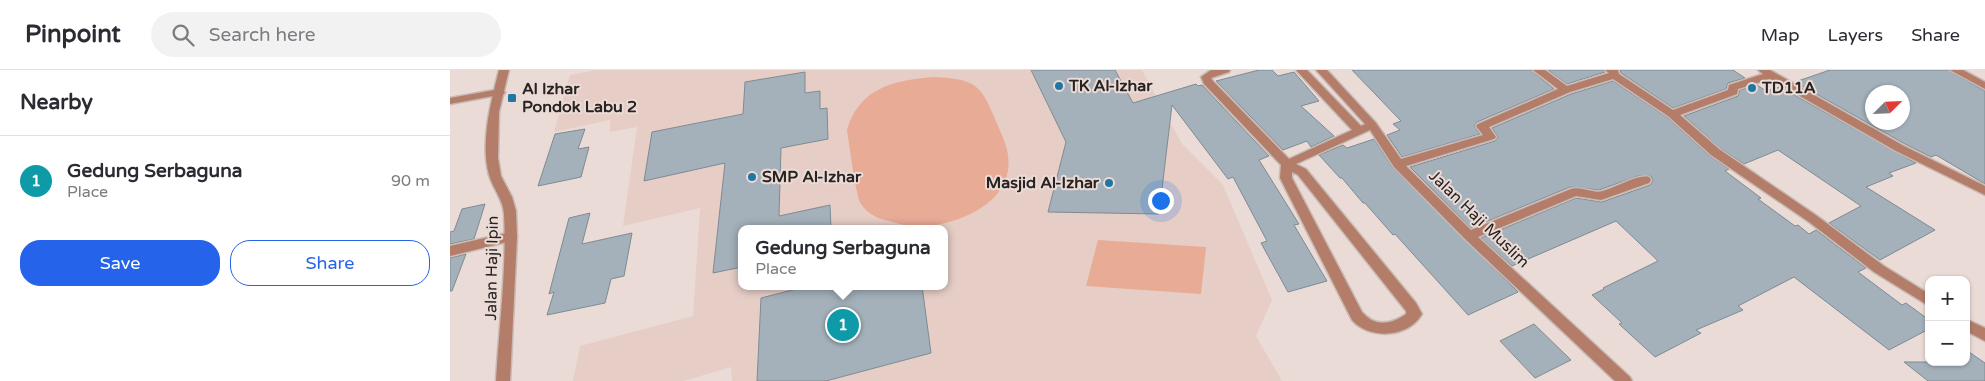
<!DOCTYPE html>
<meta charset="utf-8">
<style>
body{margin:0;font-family:"Varela Round",sans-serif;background:#f2f2f3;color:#2b2b33}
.controls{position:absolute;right:15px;bottom:15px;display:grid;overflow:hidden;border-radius:10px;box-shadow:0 1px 4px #0004}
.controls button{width:45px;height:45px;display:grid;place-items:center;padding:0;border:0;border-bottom:1px solid #e1e1e2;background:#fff;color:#2b2b33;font:25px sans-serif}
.compass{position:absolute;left:1415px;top:15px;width:45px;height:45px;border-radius:50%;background:#fff;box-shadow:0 1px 4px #0004;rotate:66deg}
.you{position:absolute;left:710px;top:130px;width:18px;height:18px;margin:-12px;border:4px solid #fff;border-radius:50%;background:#1a73e8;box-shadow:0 0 0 8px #1a73e833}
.badge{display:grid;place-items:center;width:32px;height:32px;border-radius:50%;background:#2563eb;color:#fff;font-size:16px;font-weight:700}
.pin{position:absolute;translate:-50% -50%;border:2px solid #fff;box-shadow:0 1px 5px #0006}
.popup{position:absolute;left:288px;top:155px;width:210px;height:65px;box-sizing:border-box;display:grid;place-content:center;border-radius:10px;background:#fff;filter:drop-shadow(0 1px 4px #0005);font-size:16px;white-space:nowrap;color:#7c7c81}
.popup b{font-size:19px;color:#2b2b33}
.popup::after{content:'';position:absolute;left:50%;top:100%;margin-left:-10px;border:10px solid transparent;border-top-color:#fff}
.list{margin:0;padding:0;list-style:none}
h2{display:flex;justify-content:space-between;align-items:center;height:65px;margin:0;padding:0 20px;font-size:21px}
h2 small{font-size:16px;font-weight:400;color:#7c7c81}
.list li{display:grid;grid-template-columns:32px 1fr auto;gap:15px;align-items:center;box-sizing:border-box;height:90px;padding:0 20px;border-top:1px solid #e1e1e2}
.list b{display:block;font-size:19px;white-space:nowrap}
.list p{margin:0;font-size:16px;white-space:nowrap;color:#7c7c81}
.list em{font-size:16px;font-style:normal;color:#7c7c81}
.actions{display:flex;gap:10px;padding:15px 20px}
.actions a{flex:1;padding:11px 0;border:1px solid #2563eb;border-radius:20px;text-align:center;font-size:18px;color:#2563eb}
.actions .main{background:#2563eb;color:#fff}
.icon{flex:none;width:28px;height:28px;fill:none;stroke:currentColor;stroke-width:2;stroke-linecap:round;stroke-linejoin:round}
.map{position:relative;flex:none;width:1535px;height:311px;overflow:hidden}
header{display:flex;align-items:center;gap:30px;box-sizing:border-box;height:70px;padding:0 25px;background:#fff;border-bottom:1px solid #e1e1e2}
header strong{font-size:24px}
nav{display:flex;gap:28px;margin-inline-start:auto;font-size:18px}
.search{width:350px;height:45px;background:#f2f2f3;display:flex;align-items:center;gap:12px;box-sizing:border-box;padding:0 18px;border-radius:28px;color:#7c7c81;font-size:19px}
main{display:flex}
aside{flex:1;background:#fff}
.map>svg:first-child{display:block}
.built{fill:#e6cec6;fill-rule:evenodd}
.green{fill:#e7ab96}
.building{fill:#a4b1ba;stroke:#7e8b93;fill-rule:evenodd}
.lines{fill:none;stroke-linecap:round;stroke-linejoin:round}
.minor-casing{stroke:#c8bab5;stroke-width:3}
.tertiary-casing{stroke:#c8bab5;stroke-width:3}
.minor{fill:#b47d69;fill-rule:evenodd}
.tertiary{fill:#b47d69;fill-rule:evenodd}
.poi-dot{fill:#2077a6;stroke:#ebdbd6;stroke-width:2}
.labels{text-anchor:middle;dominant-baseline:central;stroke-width:4;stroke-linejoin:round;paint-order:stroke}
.poi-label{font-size:16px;font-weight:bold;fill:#282220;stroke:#ebdbd6;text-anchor:start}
.street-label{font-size:16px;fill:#282220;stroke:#ebdbd6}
</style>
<header>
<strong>Pinpoint</strong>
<div class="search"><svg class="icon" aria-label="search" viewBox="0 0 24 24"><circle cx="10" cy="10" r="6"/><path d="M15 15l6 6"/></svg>Search here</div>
<nav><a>Map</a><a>Layers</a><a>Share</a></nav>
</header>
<main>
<aside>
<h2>Nearby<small></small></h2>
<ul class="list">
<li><span class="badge" style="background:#0f9aa8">1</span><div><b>Gedung Serbaguna</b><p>Place</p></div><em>90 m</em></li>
</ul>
<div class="actions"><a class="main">Save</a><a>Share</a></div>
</aside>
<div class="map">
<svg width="1535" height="311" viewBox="0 0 1535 311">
<rect width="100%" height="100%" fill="#ebdbd6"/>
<!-- built -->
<path class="built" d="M146,0h546l40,74 41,41 49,115 -16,36 26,45h-550l-1,-14 -47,14h-111l7,-35 113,-30 7,-108 -77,18 14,-99 -27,5v-12l-56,12 16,-57zM292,159h202v57h-202z"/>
<!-- green -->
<path class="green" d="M483,7c40,2 47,5 62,42 7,17 16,32 13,51 -5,37 -53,54 -85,57 -10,1 -24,-3 -34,-6 -10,-2 -22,-7 -28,-17 -5,-7 -12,-61 -14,-74 12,-42 47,-50 86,-53z
M648,170l108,7 -5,47 -115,-8z"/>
<!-- building -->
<path class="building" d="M581,0h84l18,33 63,-19 2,2 4,-1 67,71 -10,4 40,64 -5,1 33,56 -39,11 -27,-49 6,-2 -34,-64 -5,2 -56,-74 -13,109 -111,-2 18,-70z
M809,0h13l6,6 16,-4 25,29 -18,5 33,30 -23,11 -4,-6 -24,9 -67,-69z
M902,0h179l23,19 -77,33 -3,4 6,8 -78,23 -15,-22 13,-5 -7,-6 8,-3z
M1098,0h55l2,2 -38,12z
M1170,0h113l12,8 -17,5 -2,6 -53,19 -52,-35z
M1380,0h118l37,21v93l-49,-29 -5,2 -26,-13 -110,-62zM1422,22h30v30h-30z
M355,2v21l15,-2v18l7,-1 1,31 -47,9 -2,68 51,-11 1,24h-89v38l-29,6 12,-110 -81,18 8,-49 91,-18 2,-32z
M1163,11l54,36 43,39 19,13 -4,2 36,27 -3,1 37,27 3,-1 11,9 7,-4 50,38 -8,4 44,33 4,-2 23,17v9l-40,21 -95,-73 -56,29 5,4 -47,20 5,3 -46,24 -36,-33 3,-1 -30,-28 12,-6 -1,-1 55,-27 -42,-40 -104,45 -31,-28 95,-40 26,4 48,-17 3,-4 -2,-5h-13l-39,14 -29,-3 -99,41 -61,-61 85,-26 3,-4 -6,-9 79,-34z
M1307,15l9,6 14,-4 136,76 -27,10 4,3 -27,11 69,43 -55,30 -51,-37 32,-17 -83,-56 -34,14 -24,-16 -36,-32 54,-20 2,-6z
M135,59l-7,20 11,-2 -8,30 -43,9 17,-52z
M924,69l19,29 125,124 -50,23 -73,-81 -2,1 -28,-32h-2l-21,-25h-2l-21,-23 24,-10 4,3z
M35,134l-11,35 -24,5v-12l4,-1 8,-22z
M140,143l-8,31 50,-11 -8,43 -13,3 -6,24 -58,12 7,-23 -5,2 20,-76z
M16,184l-14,37h-2v-33z
M358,216h114l9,67 -105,28h-69l4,-83z
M1084,254l37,36 -36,18 -35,-37z
M1516,280l19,13v18h-57l-24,-19h62z"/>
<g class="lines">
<defs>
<path id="minor" d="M761,0h19l-1,2 -18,6 2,3 76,78 63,-29 -56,-60h11l54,56 4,-2 -49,-54h11l49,53 25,36 82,-24 -7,-9 2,-2 80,-35 -25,-19h12l22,16 42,-13 -4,-3h13l1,4 54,36 55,-20 1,-5 34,-11 -5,-4h12l134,76 81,40v9l-89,-44 -126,-72 -32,10 -1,5 -57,21 39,34 98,67 67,50 45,28v12l-55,-34 -65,-50 -98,-67 -43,-39 -55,-37 -43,13 -81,35 7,10 -2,2 -88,27 65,64 100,-41c10,-3 22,5 32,2 12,-3 35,-17 46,-14l2,3 -2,3 -48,17 -25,-4 -98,41 152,140 2,4h-17l-150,-142 -71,-72 -24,-37 -74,34 10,5 110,134 6,11c-13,24 -53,26 -70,6l-72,-142 1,-13 -77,-81 -3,-7zM842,102l6,3 108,136v3c-16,11 -31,13 -44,-2l-70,-134z
M1500,0h13l22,12v7z
M50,19l5,3 -1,2 -54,10v-6z
M61,162l4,2 2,3 -2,3 -65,16v-10z
M1516,249l19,9v13l-19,-10z"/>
<path id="tertiary" d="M49,0h10l-10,42 -1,46 3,18 11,21 4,14 1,26 -7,144h-14c3,-53 11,-115 8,-167 -1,-15 -11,-25 -15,-39 -9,-32 2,-74 10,-105z"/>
</defs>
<!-- minor casing -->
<use href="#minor" class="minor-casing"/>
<!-- tertiary casing -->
<use href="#tertiary" class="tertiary-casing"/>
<!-- minor -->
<use href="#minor" class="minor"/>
<!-- tertiary -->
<use href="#tertiary" class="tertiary"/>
</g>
<!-- markers -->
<g class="poi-dot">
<circle cx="609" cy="16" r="5"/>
<circle cx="1302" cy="18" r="5"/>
<rect x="57" y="23" width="10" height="10" rx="2.5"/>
<circle cx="302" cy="107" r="5"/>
<circle cx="659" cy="113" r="5"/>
</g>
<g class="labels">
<!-- poi labels -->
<g class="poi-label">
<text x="619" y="16">TK Al-Izhar</text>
<text x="1312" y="18">TD11A</text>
<text x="72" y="19">Al Izhar<tspan x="72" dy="18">Pondok Labu 2</tspan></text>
<text x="312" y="107">SMP Al-Izhar</text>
<text x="649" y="113" text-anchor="end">Masjid Al-Izhar</text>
</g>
<!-- street labels -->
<g class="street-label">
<text transform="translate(1029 149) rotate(44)">Jalan Haji Muslim</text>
<text transform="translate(42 198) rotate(-89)">Jalan Haji Ipin</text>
</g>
</g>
</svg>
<div class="controls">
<button>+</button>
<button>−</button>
</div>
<svg class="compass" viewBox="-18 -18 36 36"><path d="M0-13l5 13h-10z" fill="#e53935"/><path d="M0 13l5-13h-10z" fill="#7c7c81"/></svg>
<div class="you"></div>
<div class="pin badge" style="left:393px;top:255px;background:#0f9aa8">1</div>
<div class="popup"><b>Gedung Serbaguna</b>Place</div>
</div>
</main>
